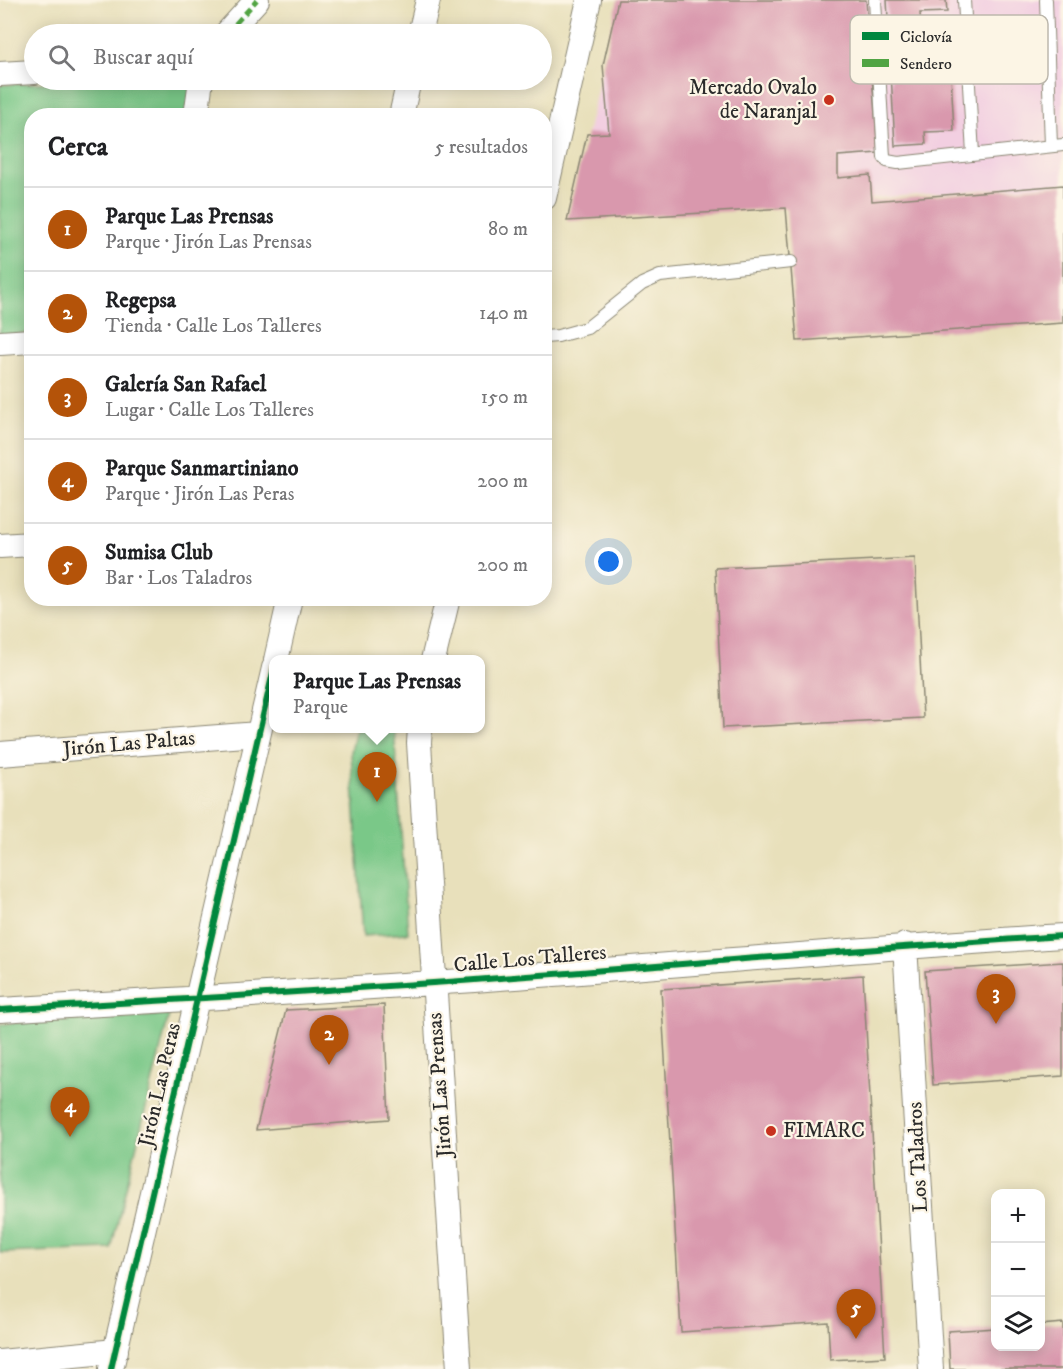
<!DOCTYPE html>
<html lang="es">
<meta charset="utf-8">
<style>
body{margin:0;font-family:"IM FELL DW Pica",serif;background:#f6f6f6;color:#202124}
.controls{position:absolute;right:18px;bottom:18px;display:grid;overflow:hidden;border-radius:12px;box-shadow:0 3px 15px #0003}
.controls button{width:54px;height:54px;display:grid;place-items:center;padding:0;border:0;border-bottom:2px solid #e0e0e0;background:#fff;color:#202124;font:30px sans-serif}
.you{position:absolute;left:609px;top:562px;width:21px;height:21px;margin:-15px;border:4px solid #fff;border-radius:50%;background:#1a73e8;box-shadow:0 0 0 9px #1a73e833}
.badge{display:grid;place-items:center;width:39px;height:39px;border-radius:50%;background:#b45309;color:#fff;font-size:20px;font-weight:700}
.pin{position:absolute;translate:-50% -50px;filter:drop-shadow(0 2px 3px #0008)}
.pin::after{content:'';position:absolute;top:32px;width:21px;height:18px;background:inherit;clip-path:polygon(0 0,100% 0,50% 100%)}
.popup{position:absolute;left:269px;top:655px;width:216px;height:78px;box-sizing:border-box;display:grid;place-content:center;border-radius:12px;background:#fff;filter:drop-shadow(0 2px 4px #0005);font-size:20px;white-space:nowrap;color:#757577}
.popup b{font-size:22px;color:#202124}
.popup::after{content:'';position:absolute;left:50%;top:100%;margin-left:-12px;border:12px solid transparent;border-top-color:#fff}
.list{margin:0;padding:0;list-style:none}
h2{display:flex;justify-content:space-between;align-items:center;height:78px;margin:0;padding:0 24px;font-size:26px}
h2 small{font-size:20px;font-weight:400;color:#757577}
.list li{display:grid;grid-template-columns:39px 1fr auto;gap:18px;align-items:center;box-sizing:border-box;height:84px;padding:0 24px;border-top:2px solid #e0e0e0}
.list b{display:block;font-size:22px;white-space:nowrap}
.list p{margin:0;font-size:20px;white-space:nowrap;color:#757577}
.list em{font-size:20px;font-style:normal;color:#757577}
.icon{flex:none;width:33px;height:33px;fill:none;stroke:currentColor;stroke-width:2;stroke-linecap:round;stroke-linejoin:round}
.map{position:relative;flex:none;width:1063px;height:1369px;overflow:hidden}
.search{position:absolute;background:#fff;box-shadow:0 3px 15px #0003;left:24px;top:24px;width:528px;height:66px;display:flex;align-items:center;gap:15px;box-sizing:border-box;padding:0 21px;border-radius:33px;color:#757577;font-size:22px}
.panel{position:absolute;background:#fff;box-shadow:0 3px 15px #0003;left:24px;top:108px;width:528px;height:498px;border-radius:24px}
.map>svg:first-child{display:block}
.built{fill:#f2cfe1}
.green{fill:#7ac888;stroke:#527a5a;stroke-width:1.5}
.building{fill:#d998ad}
.lines{fill:none;stroke-linecap:round;stroke-linejoin:round}
.lane-casing{stroke:#8a8673;stroke-width:14}
.street-casing{stroke:#8a8673;stroke-width:26}
.lane{stroke:#fff;stroke-width:12}
.street{stroke:#fff;stroke-width:24}
.quiet{stroke:#51a443;stroke-width:4.5;stroke-dasharray:9 4.5;stroke-linecap:butt}
.cycleway-casing{stroke:#fcf5e5;stroke-width:10}
.cycleway{stroke:#00873e;stroke-width:6}
.poi-dot{fill:#c8321e;stroke:#fcf5e5;stroke-width:2}
.labels{text-anchor:middle;dominant-baseline:central;stroke-width:4.5;stroke-linejoin:round;paint-order:stroke}
.poi-label{font-size:21px;fill:#2b2b2b;stroke:#fcf5e5;text-anchor:end}
.street-label{font-size:21px;fill:#2b2b2b;stroke:#fcf5e5}
.key{fill:#fcf5e5;stroke:#bdb8ad;stroke-width:1.5}
.key-label{font-size:16px;fill:#2b2b2b}
</style>
<div class="map">
<svg width="1063" height="1369" viewBox="0 0 1063 1369">
<rect width="100%" height="100%" fill="#fcf5e5"/>
<filter id="ink" filterUnits="userSpaceOnUse"><feTurbulence type="fractalNoise" baseFrequency=".0167" numOctaves="2"/><feDisplacementMap in="SourceGraphic" scale="12" xChannelSelector="R" yChannelSelector="G"/><feConvolveMatrix kernelMatrix="1 2 1 2 8 2 1 2 1" color-interpolation-filters="sRGB"/></filter>
<filter id="wash" filterUnits="userSpaceOnUse"><feTurbulence type="fractalNoise" baseFrequency=".008" numOctaves="4" result="noise"/><feDisplacementMap in="SourceGraphic" scale="24" xChannelSelector="R" yChannelSelector="G"/><feGaussianBlur stdDeviation="1.35" result="paint"/><feColorMatrix in="noise" values="0 0 0 0 0 0 0 0 0 0 0 0 0 0 0 0 0 1.4 0 .05"/><feComposite in="paint" operator="in"/></filter>
<g filter="url(#wash)">
<rect width="100%" height="100%" fill="#e8e0bb"/>
<!-- built -->
<path class="built" d="M618,0h445v184l-496,37z"/>
<!-- green -->
<path class="green" d="M95,80h99l-6,35 -156,1 -1,217 -31,2v-250z
M356,729h38l14,204 -45,3 -12,-184z
M169,1015l-58,234 -111,4v-229z"/>
<g id="blocks">
<!-- building -->
<path class="building" d="M618,0h248l12,153 -40,3v22l32,-3 2,26 191,-16v138l-266,18 -11,-133 -219,13 20,-87 22,-1 -6,-68z
M887,0h59l1,12 -27,1 1,14 26,-2 1,29 -26,2v21l29,-2 3,56 -29,1 1,12 -31,2z
M915,558l8,160 -200,10 -8,-160z
M1063,962v114l-130,9 -8,-114z
M863,975l22,382 -55,3 -2,-38 -147,10 -20,-343z
M384,1005l5,114 -133,11 30,-120z
M1063,1323v46h-113l-2,-38 48,-3v18h44v-21z"/>
</g>
</g>
<g filter="url(#ink)">
<use href="#blocks" fill-opacity="0" stroke="#8a8673" stroke-width="1.5"/>
<g class="lines">
<defs>
<path id="lane" d="M875,0l9,157 3,4 11,2 165,-18
M964,0l9,154
M1046,0l5,146
M544,337l14,-1 29,-8 55,-44 18,-8 131,-14"/>
<path id="street" d="M226,34l31,-34
M420,34l8,-34
M0,74l34,-2
M196,116l5,-36
M401,116l8,-36
M544,198l45,-198
M0,343l32,-2
M0,546l32,-2
M276,660l14,-62
M433,660l15,-62
M420,728l-1,15 40,626
M0,754l258,-20
M905,945l26,424
M0,1010c144,-8 289,-17 433,-27 210,-15 420,-34 630,-47
M0,1362l116,-11
M111,1369l163,-701"/>
</defs>
<!-- lane casing -->
<use href="#lane" class="lane-casing"/>
<!-- street casing -->
<use href="#street" class="street-casing"/>
<!-- lane -->
<use href="#lane" class="lane"/>
<!-- street -->
<use href="#street" class="street"/>
<!-- quiet -->
<path class="quiet" d="M226,34l31,-34"/>
<defs>
<path id="cycleway" d="M0,1010c144,-8 289,-17 433,-27 210,-15 420,-34 630,-47
M111,1369l163,-701"/>
</defs>
<!-- cycleway casing -->
<use href="#cycleway" class="cycleway-casing"/>
<!-- cycleway -->
<use href="#cycleway" class="cycleway"/>
</g>
</g>
<!-- markers -->
<g class="poi-dot">
<circle cx="829" cy="100" r="6"/>
<circle cx="771" cy="1131" r="6"/>
</g>
<g class="labels">
<!-- poi labels -->
<g class="poi-label">
<text x="817" y="88">Mercado Ovalo<tspan x="817" dy="24">de Naranjal</tspan></text>
<text x="783" y="1131" text-anchor="start">FIMARC</text>
</g>
<!-- street labels -->
<g class="street-label">
<text transform="translate(129 744) rotate(-5)">Jirón Las Paltas</text>
<text transform="translate(530 959) rotate(-5)">Calle Los Talleres</text>
<text transform="translate(160 1085) rotate(-77)">Jirón Las Peras</text>
<text transform="translate(440 1085) rotate(-94)">Jirón Las Prensas</text>
<text transform="translate(918 1157) rotate(-93)">Los Taladros</text>
</g>
</g>
<!-- legend -->
<rect x="850" y="15" width="198" height="69" rx="9" class="key"/>
<rect x="862" y="32" width="27" height="8" fill="#00873e"/>
<rect x="862" y="59" width="27" height="8" fill="#51a443"/>
<g class="key-label">
<text x="900" y="42">Ciclovía</text>
<text x="900" y="69">Sendero</text>
</g>
</svg>
<div class="controls">
<button>+</button>
<button>−</button>
<button><svg class="icon" aria-label="layers" viewBox="0 0 24 24"><path d="M12 4l9 5-9 5-9-5zM3 14l9 5 9-5"/></svg></button>
</div>
<div class="you"></div>
<div class="pin badge" style="left:377px;top:802px">1</div>
<div class="popup"><b>Parque Las Prensas</b>Parque</div>
<div class="pin badge" style="left:329px;top:1065px">2</div>
<div class="pin badge" style="left:996px;top:1024px">3</div>
<div class="pin badge" style="left:70px;top:1137px">4</div>
<div class="pin badge" style="left:856px;top:1339px">5</div>
<div class="search"><svg class="icon" aria-label="search" viewBox="0 0 24 24"><circle cx="10" cy="10" r="6"/><path d="M15 15l6 6"/></svg>Buscar aquí</div>
<section class="panel">
<h2>Cerca<small>5 resultados</small></h2>
<ul class="list">
<li><span class="badge">1</span><div><b>Parque Las Prensas</b><p>Parque · Jirón Las Prensas</p></div><em>80 m</em></li>
<li><span class="badge">2</span><div><b>Regepsa</b><p>Tienda · Calle Los Talleres</p></div><em>140 m</em></li>
<li><span class="badge">3</span><div><b>Galería San Rafael</b><p>Lugar · Calle Los Talleres</p></div><em>150 m</em></li>
<li><span class="badge">4</span><div><b>Parque Sanmartiniano</b><p>Parque · Jirón Las Peras</p></div><em>200 m</em></li>
<li><span class="badge">5</span><div><b>Sumisa Club</b><p>Bar · Los Taladros</p></div><em>200 m</em></li>
</ul>
</section>
</div>
